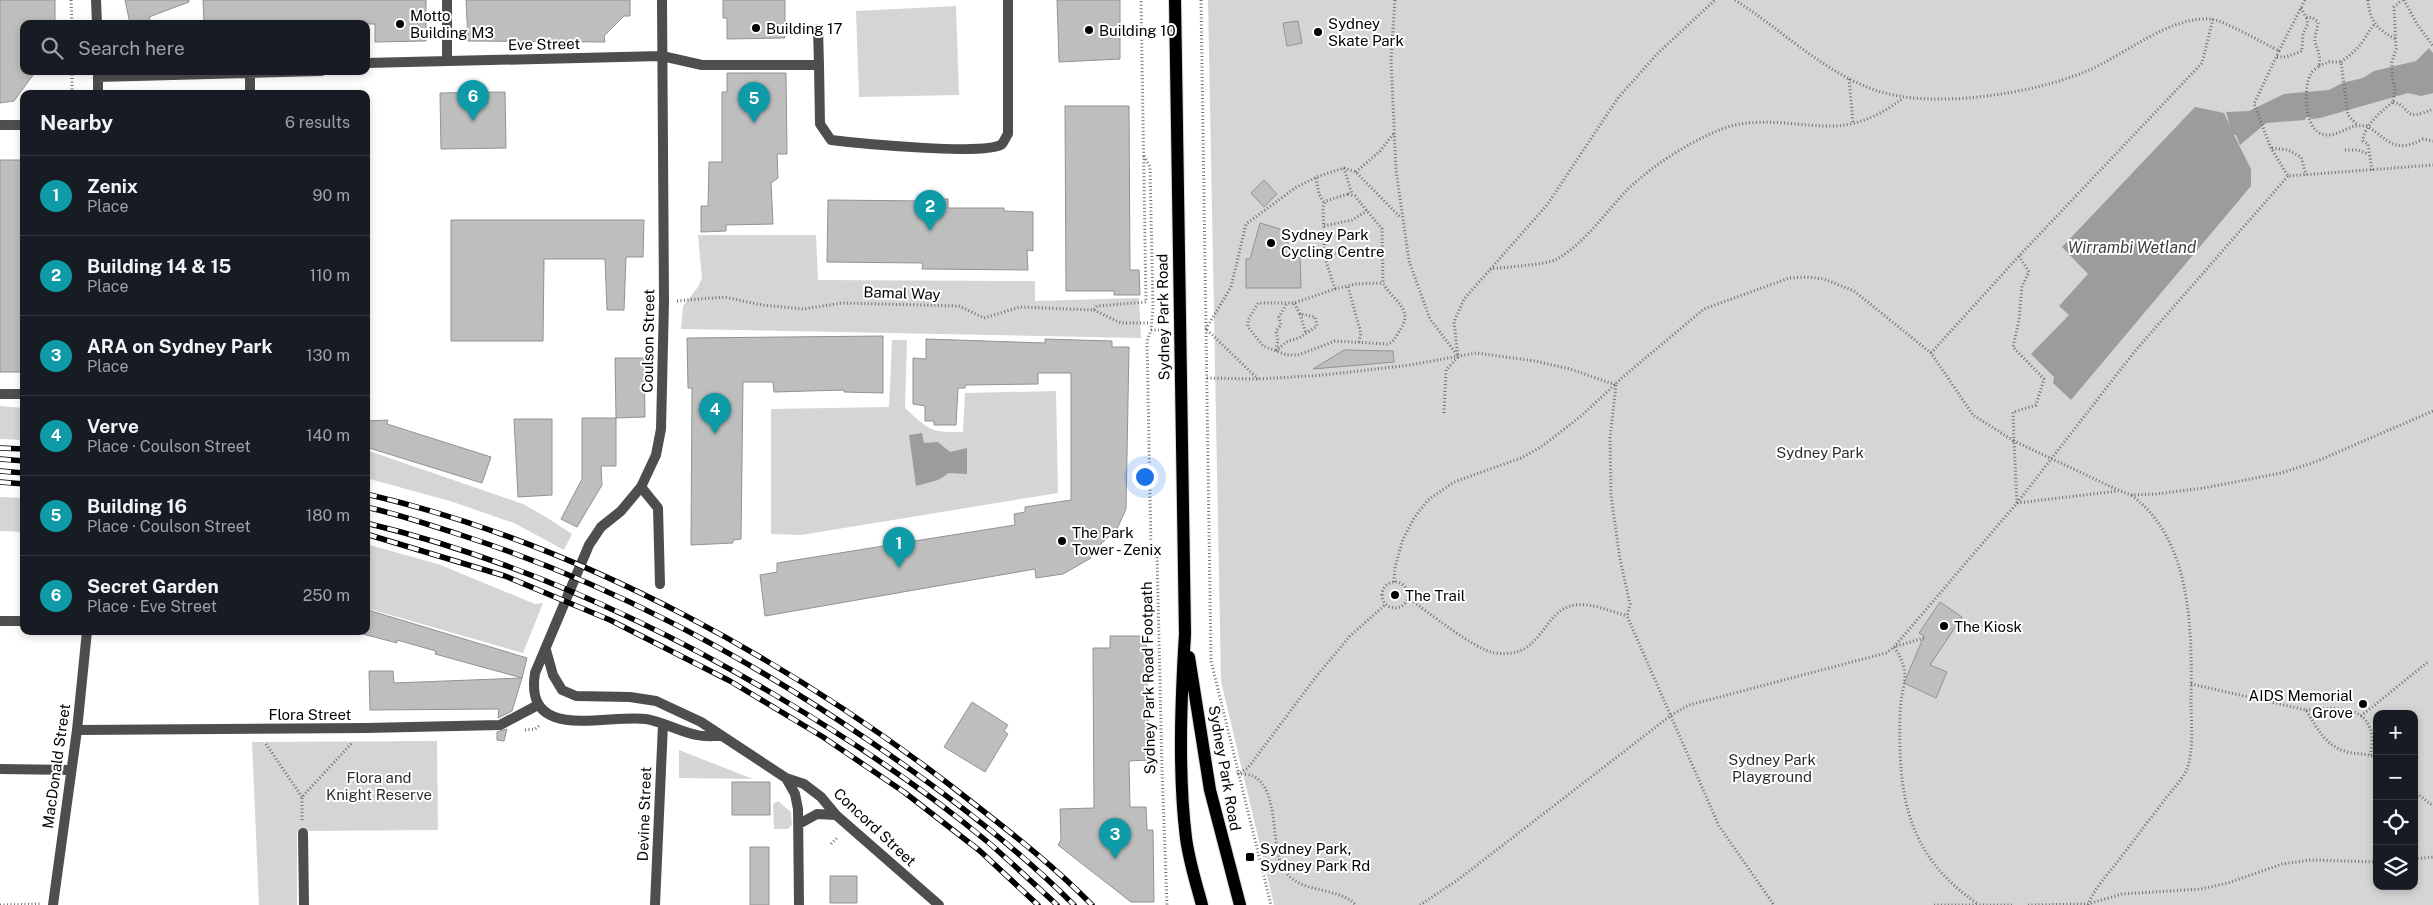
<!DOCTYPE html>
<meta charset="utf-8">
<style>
body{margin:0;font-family:"Public Sans",sans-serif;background:#242831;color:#f1f3f6}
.controls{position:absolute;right:15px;bottom:15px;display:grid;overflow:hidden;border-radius:10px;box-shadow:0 2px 8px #0003}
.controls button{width:45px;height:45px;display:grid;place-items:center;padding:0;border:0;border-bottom:1px solid #363941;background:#171b24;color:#f1f3f6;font:25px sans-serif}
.you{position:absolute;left:1144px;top:476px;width:18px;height:18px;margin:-12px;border:4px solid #fff;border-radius:50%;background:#1a73e8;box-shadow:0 0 0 8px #1a73e833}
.badge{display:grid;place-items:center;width:32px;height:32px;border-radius:50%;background:#858687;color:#fff;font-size:16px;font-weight:700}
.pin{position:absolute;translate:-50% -41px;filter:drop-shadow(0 1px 2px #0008)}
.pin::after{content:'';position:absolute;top:26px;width:18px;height:15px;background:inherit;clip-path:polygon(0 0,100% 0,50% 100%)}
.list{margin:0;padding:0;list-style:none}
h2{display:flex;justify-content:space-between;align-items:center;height:65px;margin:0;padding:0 20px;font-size:21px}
h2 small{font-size:16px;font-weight:400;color:#9ea1a6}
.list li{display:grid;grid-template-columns:32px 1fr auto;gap:15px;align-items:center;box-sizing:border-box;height:80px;padding:0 20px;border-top:1px solid #363941}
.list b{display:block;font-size:19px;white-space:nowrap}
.list p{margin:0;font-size:16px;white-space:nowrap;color:#9ea1a6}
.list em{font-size:16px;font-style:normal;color:#9ea1a6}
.icon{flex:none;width:28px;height:28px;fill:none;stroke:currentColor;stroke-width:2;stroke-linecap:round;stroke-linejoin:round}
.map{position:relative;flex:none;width:2433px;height:905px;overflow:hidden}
.search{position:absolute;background:#171b24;box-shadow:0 2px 8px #0003;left:20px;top:20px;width:350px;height:55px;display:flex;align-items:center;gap:12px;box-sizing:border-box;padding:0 18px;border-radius:10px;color:#9ea1a6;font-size:19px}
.panel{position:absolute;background:#171b24;box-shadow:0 2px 8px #0003;left:20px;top:90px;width:350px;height:545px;border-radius:10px}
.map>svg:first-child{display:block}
.green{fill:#d5d5d5;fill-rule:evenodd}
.water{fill:#9c9c9c}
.building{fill:#bebebe;stroke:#929292}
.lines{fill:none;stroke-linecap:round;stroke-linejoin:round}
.primary-casing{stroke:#dbdbdb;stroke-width:14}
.path{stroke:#707070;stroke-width:3;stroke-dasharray:1 2.5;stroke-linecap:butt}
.service{stroke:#4e4e4e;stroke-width:10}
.minor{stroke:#4e4e4e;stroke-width:10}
.primary{stroke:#000;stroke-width:12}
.rail-casing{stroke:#000;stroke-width:5.5}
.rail{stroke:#fff;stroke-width:4;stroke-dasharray:11;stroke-linecap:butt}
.poi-dot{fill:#000;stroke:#fff;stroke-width:2}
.labels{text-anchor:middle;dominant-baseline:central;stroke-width:4;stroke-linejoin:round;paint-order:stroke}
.poi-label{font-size:15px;fill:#000;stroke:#fff;text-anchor:start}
.street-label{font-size:15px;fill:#000;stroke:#fff}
.park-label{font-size:15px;fill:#2c2c2c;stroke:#fff}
.water-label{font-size:16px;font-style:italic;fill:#3d3d3d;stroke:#fff}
</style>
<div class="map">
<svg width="2433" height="905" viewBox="0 0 2433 905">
<rect width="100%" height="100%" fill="#fff"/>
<!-- green -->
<path class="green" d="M1208,0h1225v905h-1159l-53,-224zM2377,714h37v172h-37z
M956,6l3,89 -100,2 -3,-86z
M698,235h118l2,45 217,1v20l104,-3 2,40 -460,-9 2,-23 15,-19 4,-9z
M892,340h15l-2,68c24,22 26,25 58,24l2,-39 91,-2 2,102 -257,42 -30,-1v-125l118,-2z
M0,406l24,2v32l-24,-1z
M366,450l157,54 23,13 26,17 -8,16 -50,-27 -64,-22 -84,-23z
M0,497l24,1v34l-24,-1z
M366,544l72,20 97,40 8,-1 -20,50 -157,-45z
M437,741l1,89 -141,1v74h-38l-7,-163z
M679,750l74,29 -74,-1z
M778,801l13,11 1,13 -4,4h-14l-1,-25z"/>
<!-- water -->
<path class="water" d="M2429,48l4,5v40l-12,3 -13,-3 -88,25 -8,1 -5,-3 -2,4 -39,3 -26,22 -4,-10h-2l17,34v17l-180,214 -18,-17 1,-6 -23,-23 38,-39 -10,-9 29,-32 -26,-27 133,-140 29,6 6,13 -4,-14 23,-1 35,-17 45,-4 13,-7 21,-5 11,-7 42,-10z
M922,433l2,10 14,-1 12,10 17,-4v26l-18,-1 -11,7 -22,6 -7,-51z"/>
<!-- building -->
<path class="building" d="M0,0h55v24h-31v47h12l-22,30 -14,2z
M125,0h64v2l-40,15 1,3 -11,4h-9z
M203,0h223v41l-51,1v-18h-171z
M466,0h164v16h-6l-20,20 1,6 -137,-1z
M723,0h62v38l-58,1v-21h-4z
M1057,0h63v59l-61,3z
M1298,21l4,22 -15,3 -4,-23z
M727,73h59l1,81h-10l1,24 -7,5 2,41 -47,1v6l-25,1v-26h7l1,-44h13v-70h5z
M505,92l1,56 -65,1 -1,-56z
M1065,106h64l1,164h9l1,25h-26v-4h-48z
M0,160h24v212h-24z
M1264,180l13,14 -13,13 -13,-14z
M925,199h23v9h56v3l29,1v39l-6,-1 1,20 -106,-1 1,-6 -96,-1 1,-62 97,1z
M451,220h193l-1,37h-17l-2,53h-17l-2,-51h-61l-1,82h-92z
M1260,223l20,6 16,28h4l1,31h-55v-29h4z
M883,336v57l-39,-1v-2l-70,2 -1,-10h-30l-2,157 -8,1v3l-42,2 1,-157h-4l-1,-50z
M926,339l119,4v-4l67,2v6h17l-3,162 -9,20 -28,26 2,3 -28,16 -27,4 -1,-9 -270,47 -5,-41 17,-3v-9l238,-38 -1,-11 11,-2v-5l46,-7v-127h-33v11l-73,1v3h-7l-2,37h-22v-4h-9v-15l-12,-2v-46l13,1z
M1344,350l49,1 1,11 -81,7z
M615,358h29l1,59 -29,1z
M582,418h34v48h-15l1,19 -25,42 -16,-8 21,-40z
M514,419h38v76l-34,2z
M388,420l-1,4 104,33 -9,26 -116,-36v-26z
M1940,602l22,15 -32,48 17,7 -11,26 -32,-15 20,-47 -5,-3z
M368,610l159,48 -5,20 -87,-24 1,-3 -39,-11v3l-34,-9 3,-3z
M1110,636h36l3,124 -20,1 1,46h16l1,23h6l1,72h-23l-73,-57 3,-5 -1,-31 34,-1 -1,-160h17z
M369,671h24l1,12 128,-5 -10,33 -14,7 1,-9 -129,1z
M972,702l36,23 -4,6 4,3 -23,38 -41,-25z
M507,729l-3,12 -7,-1v-8z
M732,782h38v33h-38z
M750,847h19v58h-19z
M830,876h27v27h-27z"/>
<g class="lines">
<defs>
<path id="primary" d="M1175,0l10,634c-4,65 -7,140 1,204 3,23 10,45 16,67
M1189,657l21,133 30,115"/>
</defs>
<!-- primary casing -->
<use href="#primary" class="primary-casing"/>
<!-- path -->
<path class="path" d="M71,0l1,24
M1201,0l10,661 60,244
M1395,0l-4,59 5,111 13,91 21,58 28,37
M1735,0c46,29 88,72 140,90 56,20 158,4 212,-19 38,-16 82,-55 124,-52 11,1 55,25 68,32l26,-51
M2368,0c1,20 10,31 28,39
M2404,0l13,24 16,22
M2301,8l5,9 7,1 5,4c0,7 -4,14 -3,20 3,9 6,14 4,24 -2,2 -7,5 -8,8 -8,12 -7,55 11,60 11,4 20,-4 30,-7 5,-2 10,-1 15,-1 23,15 27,28 56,13l10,2
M2279,51l-25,53 17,44 17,28 145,-11
M2277,57h9l16,-6 1,-17 5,-10 -2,-7
M2341,62c8,-6 16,-12 22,-21 4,-6 6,-11 12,-17
M2319,66l10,-4h12l7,53 10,11
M72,71v23
M1849,79l4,44
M2393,102c20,5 8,21 40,7
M2272,148l16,2 13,7 5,18
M2345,150h13l10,4
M1144,156l6,11 3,141 -2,22 -4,11 4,208 6,6 5,214 5,136
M1344,168l8,26
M2372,170l-4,-26 -5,-3c0,-14 19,-31 30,-39l2,-13 -3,-12v-15l4,-13 -2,-42 8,-7
M1356,172l24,-21 14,-18
M1316,178l3,16 5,9
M1348,194l7,2 27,33 1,54c9,18 34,26 15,50 -3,5 -5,10 -11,11l-52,-3 -37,14h-11l-24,-9 -15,-19v-7l10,-17h36l41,-14 -10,-31 -2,-51 3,-6z
M1324,226l28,-6 15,-9
M1325,254l57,-2
M2019,256l10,16 -7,14 -3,34 -6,27 31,32 -8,26 -23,7 1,29 104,49 13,5 25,-1 48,-6 77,-15 34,-11 118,-51
M1490,269c15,-2 56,-4 67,-10 28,-16 48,-46 70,-69 26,-25 62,-48 95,-61 36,-14 76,-2 113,-3 25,-1 49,-13 68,-28
M1348,287l13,46 -2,9
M1335,289l20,-5 28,-1
M677,301l47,-4 38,8 41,4 39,-6 117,3 25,12 36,-11 74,3 3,-4 49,-4 -5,-302
M1094,310l27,13h29
M1300,314l6,20
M1206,329l25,-42 15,-63 49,-36 24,-12 25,-8 12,4 44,45
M1151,330h14
M1207,330l51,49
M1276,350l2,-9 -2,-10 5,-6 -2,-8 8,-14
M1276,351l10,-9 13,-4 18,-12 -2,-9 -15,-3 -6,-11
M1931,353l88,-97 183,-193 11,-44
M1207,378l51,1 66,-4 86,-10 66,-12 59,8 35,8 46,16
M1616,385l-6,53 1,58 9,63 10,45 -3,12 92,210 55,79
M1444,413l2,-43 12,-13 -4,-35 10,-23 83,-94 71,-107 39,-44 58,-54
M2017,503l118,-152 153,-175
M2017,503l101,-12
M1382 595a13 13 0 1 1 26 0a13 13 0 1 1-26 0Z
M1394,582l1,-15 8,-28 11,-21 14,-18 26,-18 67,-24 20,-11 40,-31 42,-39 81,-68 85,-31 18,-1 17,2 30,12 77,62 42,62 41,26 3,62 -123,144 -8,6 -197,52 -19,11 -211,163 -39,26
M1408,598c19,13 67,52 87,55 49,7 46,-43 80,-48 17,-2 35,6 52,11
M1924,638l-30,9c19,27 7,38 6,66 -2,82 6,142 78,191
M2191,684l115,26c12,19 18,35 41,42 10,3 21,0 30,7
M2306,710c23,-1 56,-8 65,21 2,7 0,17 0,24
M2361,716l68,-55
M525,730l10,-1 5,-4
M266,744l36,53
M1237,774l11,-6 67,-90 35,-42 36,-32
M1238,774c4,0 11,0 15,2 27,13 17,69 30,92 15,27 53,17 73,37
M2414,791l19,15
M302,820v-23l50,-54
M831,844l6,-6
M2414,859l19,-2
M0,905l40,-1
M1934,905h79
M2028,905l60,-1 34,-10 79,-5 27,-6 54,-19 29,-4 66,2
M2088,905c6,-16 19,-30 30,-44 16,-21 32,-42 48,-63 7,-9 18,-20 22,-32 6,-19 3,-44 3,-64 1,-69 2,-162 -60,-207"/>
<!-- service -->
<path class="service" d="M818,29l1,36
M662,56l40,9h117l1,59 11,16c24,3 156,16 171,4 2,-2 4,-8 6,-10v-134
M641,487l17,21 2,76
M0,769l71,1"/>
<!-- minor -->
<path class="minor" d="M96,0l1,24
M447,0v61
M662,0l2,301 -3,128 -5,26 -15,32 -20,24 -20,16 -12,18 -54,128c-11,70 71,41 111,46 18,3 34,13 51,16 8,2 16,1 23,1
M366,63l296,-7
M98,71v23
M98,77l223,-6
M250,94v-20
M0,125h24
M0,394h24
M0,621h24
M546,650l7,25 9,15 14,6 54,1 26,4 45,21 85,56 18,6 17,13 15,18 103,90
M77,730l289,-2 134,-3 38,-20
M786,778l9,16 3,15 1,96
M799,824l18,-10 19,1
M303,833l1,72
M53,905l24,-175 10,-99
M655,905l8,-181"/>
<!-- primary -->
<use href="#primary" class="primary"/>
<defs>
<path id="rail" d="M0,448l24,1
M0,459l24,2
M0,471l24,2
M0,482l24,2
M366,494c217,50 434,172 607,309 41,32 83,65 119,102
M366,507c32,7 64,18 95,28 148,48 279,118 407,205 72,49 144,103 206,165
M366,523c145,35 281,96 409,172 74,44 147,92 214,148 23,20 45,41 68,62
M366,534l139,42 105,44 120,61 93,56 81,55 76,59 58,54"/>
</defs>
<!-- rail casing -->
<use href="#rail" class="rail-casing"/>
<!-- rail -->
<use href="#rail" class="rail"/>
</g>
<!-- markers -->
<g class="poi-dot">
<circle cx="400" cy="24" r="5"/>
<circle cx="756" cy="28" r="5"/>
<circle cx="1089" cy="30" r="5"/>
<circle cx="1318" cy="32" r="5"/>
<circle cx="1271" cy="243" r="5"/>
<circle cx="1062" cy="541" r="5"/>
<circle cx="1395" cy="595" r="5"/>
<circle cx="1944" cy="626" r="5"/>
<circle cx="2363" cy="704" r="5"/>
<rect x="1245" y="852" width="10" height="10" rx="2.5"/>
</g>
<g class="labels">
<!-- poi labels -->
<g class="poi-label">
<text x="410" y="15">Motto<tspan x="410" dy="17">Building M3</tspan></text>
<text x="1328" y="23">Sydney<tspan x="1328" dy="17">Skate Park</tspan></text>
<text x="766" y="28">Building 17</text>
<text x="1099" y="30">Building 10</text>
<text x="1281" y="234">Sydney Park<tspan x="1281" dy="17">Cycling Centre</tspan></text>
<text x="1072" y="532">The Park<tspan x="1072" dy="17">Tower - Zenix</tspan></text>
<text x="1405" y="595">The Trail</text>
<text x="1954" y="626">The Kiosk</text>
<text x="2353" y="695" text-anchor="end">AIDS Memorial<tspan x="2353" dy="17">Grove</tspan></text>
<text x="1260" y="848">Sydney Park,<tspan x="1260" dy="17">Sydney Park Rd</tspan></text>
</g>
<!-- street labels -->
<g class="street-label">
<text transform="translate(544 44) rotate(-1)">Eve Street</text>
<text transform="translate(902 293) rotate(2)">Bamal Way</text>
<text transform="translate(1163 317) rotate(-91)">Sydney Park Road</text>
<text transform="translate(648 341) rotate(-89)">Coulson Street</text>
<text transform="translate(1148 678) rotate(-91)">Sydney Park Road Footpath</text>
<text x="310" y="714">Flora Street</text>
<text transform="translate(56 766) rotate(-82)">MacDonald Street</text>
<text transform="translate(1225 768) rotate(80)">Sydney Park Road</text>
<text transform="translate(644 814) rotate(-88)">Devine Street</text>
<text transform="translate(875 827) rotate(43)">Concord Street</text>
</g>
<!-- park labels -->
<g class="park-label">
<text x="1820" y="452">Sydney Park</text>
<text x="1772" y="759">Sydney Park<tspan x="1772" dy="17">Playground</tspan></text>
<text x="379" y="777">Flora and<tspan x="379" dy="17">Knight Reserve</tspan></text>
</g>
<!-- water labels -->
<g class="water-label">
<text x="2132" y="247">Wirrambi Wetland</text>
</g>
</g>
</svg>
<div class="controls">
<button>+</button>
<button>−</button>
<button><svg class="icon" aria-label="locate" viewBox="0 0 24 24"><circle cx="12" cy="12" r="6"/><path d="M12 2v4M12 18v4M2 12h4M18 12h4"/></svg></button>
<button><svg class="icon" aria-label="layers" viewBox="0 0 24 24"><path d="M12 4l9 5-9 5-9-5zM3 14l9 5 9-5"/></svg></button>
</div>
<div class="you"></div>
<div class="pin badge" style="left:899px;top:568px;background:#0f9aa8">1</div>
<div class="pin badge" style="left:930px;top:231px;background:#0f9aa8">2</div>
<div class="pin badge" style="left:1115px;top:859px;background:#0f9aa8">3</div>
<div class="pin badge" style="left:715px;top:434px;background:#0f9aa8">4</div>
<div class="pin badge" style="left:754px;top:123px;background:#0f9aa8">5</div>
<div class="pin badge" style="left:473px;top:121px;background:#0f9aa8">6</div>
<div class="search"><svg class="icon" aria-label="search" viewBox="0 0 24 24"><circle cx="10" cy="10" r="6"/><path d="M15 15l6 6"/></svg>Search here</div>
<section class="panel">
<h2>Nearby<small>6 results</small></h2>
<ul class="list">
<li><span class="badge" style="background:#0f9aa8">1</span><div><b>Zenix</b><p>Place</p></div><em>90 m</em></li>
<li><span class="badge" style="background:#0f9aa8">2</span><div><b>Building 14 &amp; 15</b><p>Place</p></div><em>110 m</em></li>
<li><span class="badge" style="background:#0f9aa8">3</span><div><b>ARA on Sydney Park</b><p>Place</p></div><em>130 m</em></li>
<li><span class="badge" style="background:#0f9aa8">4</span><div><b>Verve</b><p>Place · Coulson Street</p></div><em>140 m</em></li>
<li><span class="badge" style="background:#0f9aa8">5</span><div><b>Building 16</b><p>Place · Coulson Street</p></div><em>180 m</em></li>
<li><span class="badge" style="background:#0f9aa8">6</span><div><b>Secret Garden</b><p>Place · Eve Street</p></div><em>250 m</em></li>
</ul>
</section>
</div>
